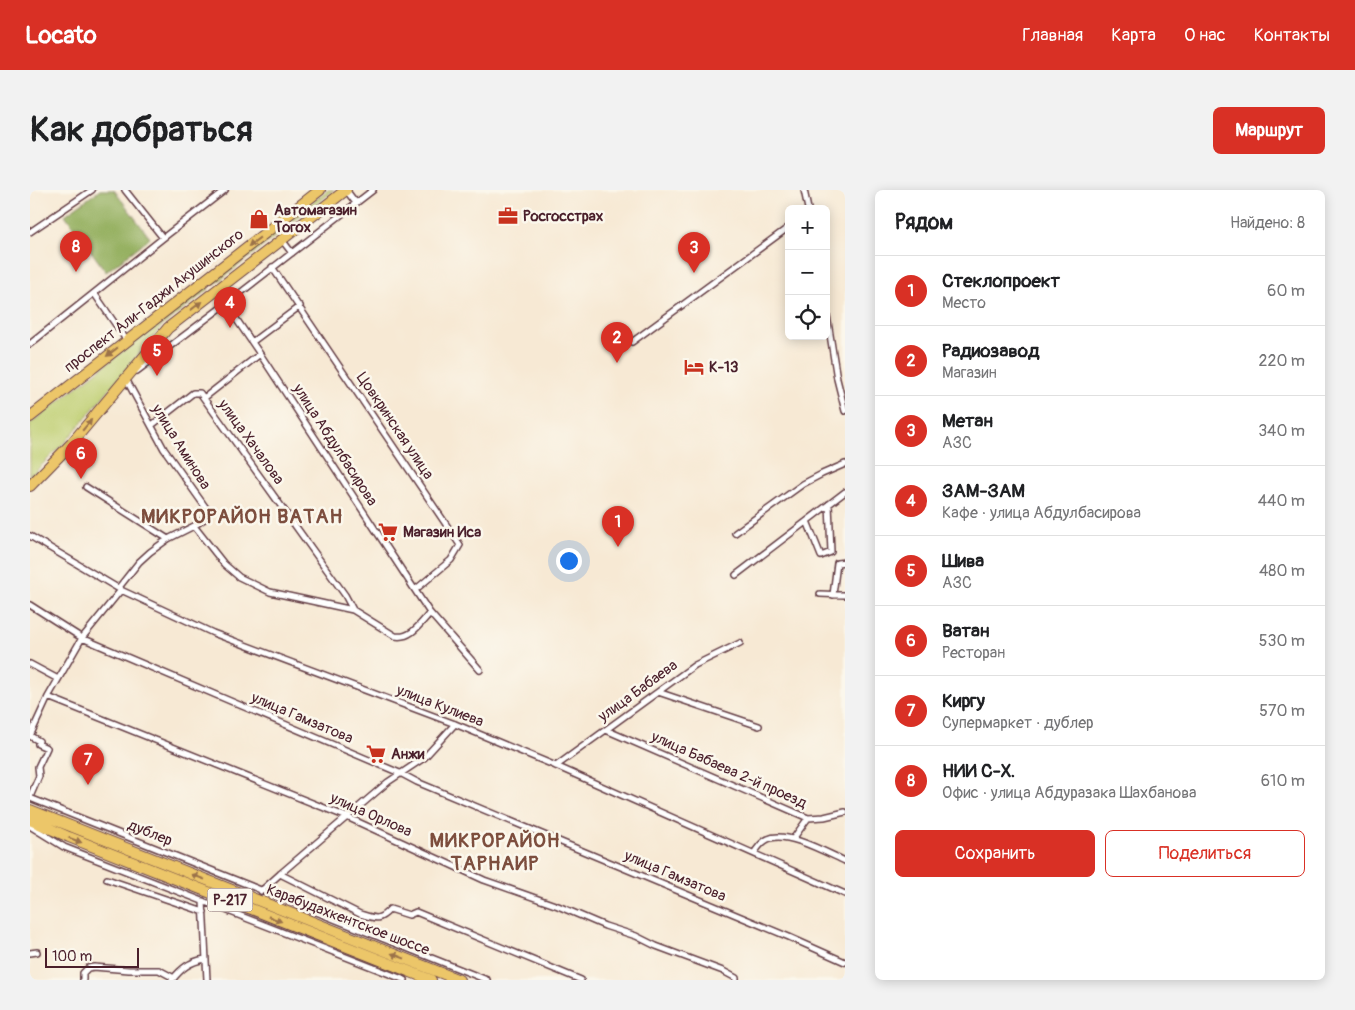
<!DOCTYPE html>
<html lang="ru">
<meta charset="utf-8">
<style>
body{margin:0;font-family:Pangolin,sans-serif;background:#f2f2f2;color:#202124}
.controls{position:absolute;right:15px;top:15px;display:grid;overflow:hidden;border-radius:8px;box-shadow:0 2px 12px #0003}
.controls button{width:45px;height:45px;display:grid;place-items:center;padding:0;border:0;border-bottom:1px solid #e0e0e0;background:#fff;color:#202124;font:25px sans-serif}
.scale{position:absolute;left:15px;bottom:12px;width:94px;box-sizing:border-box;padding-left:5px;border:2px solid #4a1f2b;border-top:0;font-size:14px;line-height:18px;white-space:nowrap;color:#4a1f2b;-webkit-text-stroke:4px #fbf7ec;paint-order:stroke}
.you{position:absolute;left:538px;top:370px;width:18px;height:18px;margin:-12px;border:4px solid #fff;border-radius:50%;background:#1a73e8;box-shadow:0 0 0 8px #1a73e833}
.badge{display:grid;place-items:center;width:32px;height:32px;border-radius:50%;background:#d93025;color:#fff;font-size:16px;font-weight:700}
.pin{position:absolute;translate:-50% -41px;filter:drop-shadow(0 1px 2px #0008)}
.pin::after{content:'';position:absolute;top:26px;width:18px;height:15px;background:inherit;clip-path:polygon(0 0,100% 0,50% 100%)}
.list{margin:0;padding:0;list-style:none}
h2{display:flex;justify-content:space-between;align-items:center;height:65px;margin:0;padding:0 20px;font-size:21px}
h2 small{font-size:16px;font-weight:400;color:#757577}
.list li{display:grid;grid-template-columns:32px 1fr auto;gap:15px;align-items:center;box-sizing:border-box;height:70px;padding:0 20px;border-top:1px solid #e0e0e0}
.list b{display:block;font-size:19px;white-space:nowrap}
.list p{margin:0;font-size:16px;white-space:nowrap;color:#757577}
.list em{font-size:16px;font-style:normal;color:#757577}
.actions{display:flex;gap:10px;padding:15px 20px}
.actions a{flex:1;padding:11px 0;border:1px solid #d93025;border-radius:8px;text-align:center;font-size:18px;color:#d93025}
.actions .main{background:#d93025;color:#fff}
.icon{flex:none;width:28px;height:28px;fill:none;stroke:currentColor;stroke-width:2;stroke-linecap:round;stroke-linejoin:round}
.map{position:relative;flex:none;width:815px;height:790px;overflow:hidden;border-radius:8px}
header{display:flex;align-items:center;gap:30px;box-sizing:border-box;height:70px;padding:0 25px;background:#d93025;color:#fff}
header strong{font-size:24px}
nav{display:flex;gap:28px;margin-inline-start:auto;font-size:18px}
.intro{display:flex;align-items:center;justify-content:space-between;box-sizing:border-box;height:120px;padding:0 30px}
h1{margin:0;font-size:35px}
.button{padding:12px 22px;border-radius:8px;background:#d93025;color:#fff;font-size:18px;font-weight:700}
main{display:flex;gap:30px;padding:0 30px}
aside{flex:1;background:#fff;border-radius:8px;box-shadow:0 2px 12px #0003}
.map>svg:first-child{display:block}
.green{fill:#bece70;stroke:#84764e}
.forest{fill:#96b162;stroke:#706846}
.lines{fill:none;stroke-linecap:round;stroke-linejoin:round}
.street-casing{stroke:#643d44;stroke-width:8}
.highway-casing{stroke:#643d44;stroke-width:12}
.street{stroke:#fff;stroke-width:5}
.highway{stroke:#ecc669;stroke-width:10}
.oneway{fill:#9b724a}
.labels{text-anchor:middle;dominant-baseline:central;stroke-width:5;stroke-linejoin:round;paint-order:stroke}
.shield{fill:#fbf7ec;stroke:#7f6065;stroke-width:1}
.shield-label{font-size:14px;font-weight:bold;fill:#4a1f2b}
.poi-label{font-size:15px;font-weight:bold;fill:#4a1f2b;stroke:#fbf7ec;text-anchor:start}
.street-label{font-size:15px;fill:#4a1f2b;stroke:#fbf7ec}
.district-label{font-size:20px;font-weight:bold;letter-spacing:1px;fill:#7d4e3e;stroke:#fbf7ec}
</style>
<header>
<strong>Locato</strong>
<nav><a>Главная</a><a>Карта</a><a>О нас</a><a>Контакты</a></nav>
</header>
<div class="intro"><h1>Как добраться</h1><a class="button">Маршрут</a></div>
<main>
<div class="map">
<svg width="815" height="790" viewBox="0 0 815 790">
<rect width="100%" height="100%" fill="#fbf7ec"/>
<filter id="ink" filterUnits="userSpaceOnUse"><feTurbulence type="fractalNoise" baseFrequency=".02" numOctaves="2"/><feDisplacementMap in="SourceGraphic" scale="10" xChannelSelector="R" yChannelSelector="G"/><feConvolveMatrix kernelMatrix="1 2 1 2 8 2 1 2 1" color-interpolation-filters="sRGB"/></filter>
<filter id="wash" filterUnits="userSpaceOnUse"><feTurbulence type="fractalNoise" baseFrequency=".0096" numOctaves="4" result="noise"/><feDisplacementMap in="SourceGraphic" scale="20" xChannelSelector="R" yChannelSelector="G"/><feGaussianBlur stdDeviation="1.12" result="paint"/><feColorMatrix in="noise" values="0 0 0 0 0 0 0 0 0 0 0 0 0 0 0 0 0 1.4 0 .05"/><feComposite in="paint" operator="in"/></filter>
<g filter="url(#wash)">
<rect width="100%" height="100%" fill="#f7e9d4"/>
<!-- green -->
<path class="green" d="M298,0h6l-120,95 -3,-3z
M176,96l3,3 -48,38 -93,112 -38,38v-53z"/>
<!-- forest -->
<path class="forest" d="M70,0h14l36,48 -44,34 -41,-57z"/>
</g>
<g filter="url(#ink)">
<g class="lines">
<defs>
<path id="street" d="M95,0l38,48
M316,0l10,13
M774,0l4,19
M0,42l62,-42
M252,50l10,13
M242,77l188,278 -9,15 -36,30
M64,103l33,48
M196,114l34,50 170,259 50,57
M796,119l11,70 8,32
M222,152l48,-36
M602,152l157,-115
M0,154l133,-106 62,-48
M107,181l89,-67 147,-114
M96,189l38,70 42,59 2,5 -2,5 -12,8 30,38 15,13 31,15 83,18 42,26c16,3 25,-12 35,-23
M174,208l56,-44
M122,235l41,-32h7l145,202 8,15
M56,297l82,52
M777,331l14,35 10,-4 -2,-48
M705,343l68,-49 19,-10 23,-10
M0,346l91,54 92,43 242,91 101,42 289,128
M706,385l109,-83
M790,404l25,1
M803,405l4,-32 8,-1
M0,415l52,33 320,136 15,8 372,155 56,25
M0,474l28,15
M628,502l101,34
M18,507l299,120 137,63 74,26 47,20 31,10 20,10 67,25 13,7v2
M576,540l202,88 16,-1 21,-5
M526,576l139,-101 45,-22
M0,607l9,-21 -1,-9 9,-19 -9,-4 1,-3 -9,-5 18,-39 34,-59 39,-48 -1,-4 19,-24 11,-10 18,-13 26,-13
M0,608l457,182
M0,636l34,21 341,133
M763,649l15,-21
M724,663c4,-5 7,-11 14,-14 18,-9 59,14 77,22
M250,684l80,40c16,5 19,7 30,-5l19,6 7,-3 165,68
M77,689l97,33
M231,701l19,-17 108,-92 36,-24 31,-34
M173,711l4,79
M0,763l7,-1
M53,790v-7l5,-5 6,-1 35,3h30l15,8
M142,790c10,-12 17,-18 33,-21"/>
<path id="highway" d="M0,227l290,-227
M0,296l41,-42 97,-116 178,-138
M0,620l429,170
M0,630l39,17 362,143"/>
</defs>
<!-- street casing -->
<use href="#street" class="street-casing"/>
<!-- highway casing -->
<use href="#highway" class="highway-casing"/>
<!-- street -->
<use href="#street" class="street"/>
<!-- highway -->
<use href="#highway" class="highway"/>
</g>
<!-- one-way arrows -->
<defs><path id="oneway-solid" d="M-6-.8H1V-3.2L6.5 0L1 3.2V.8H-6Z" transform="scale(1.25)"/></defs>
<g class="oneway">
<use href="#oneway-solid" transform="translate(224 52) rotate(142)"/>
<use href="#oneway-solid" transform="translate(166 116) rotate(-38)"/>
<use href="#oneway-solid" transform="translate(82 162) rotate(142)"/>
<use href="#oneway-solid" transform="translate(57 235) rotate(-50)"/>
<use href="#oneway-solid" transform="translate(45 650) rotate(21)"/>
<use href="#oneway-solid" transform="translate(168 687) rotate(-159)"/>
<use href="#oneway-solid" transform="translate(245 729) rotate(22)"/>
<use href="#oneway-solid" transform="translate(368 766) rotate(-159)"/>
</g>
</g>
<!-- icons -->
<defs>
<symbol id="office-bare" viewBox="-9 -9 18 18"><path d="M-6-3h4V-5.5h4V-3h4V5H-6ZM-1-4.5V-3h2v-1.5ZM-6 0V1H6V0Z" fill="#c8321e" stroke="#fbf7ec" stroke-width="2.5" paint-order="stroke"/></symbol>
<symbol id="shop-bare" viewBox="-9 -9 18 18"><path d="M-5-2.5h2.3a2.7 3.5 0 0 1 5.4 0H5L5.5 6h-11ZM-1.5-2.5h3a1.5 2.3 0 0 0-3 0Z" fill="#c8321e" stroke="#fbf7ec" stroke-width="2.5" paint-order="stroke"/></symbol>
<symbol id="hotel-bare" viewBox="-9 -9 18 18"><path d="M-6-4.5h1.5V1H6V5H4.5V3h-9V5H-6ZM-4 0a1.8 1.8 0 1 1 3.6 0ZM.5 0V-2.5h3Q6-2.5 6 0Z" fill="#c8321e" stroke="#fbf7ec" stroke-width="2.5" paint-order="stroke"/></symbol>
<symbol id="supermarket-bare" viewBox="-9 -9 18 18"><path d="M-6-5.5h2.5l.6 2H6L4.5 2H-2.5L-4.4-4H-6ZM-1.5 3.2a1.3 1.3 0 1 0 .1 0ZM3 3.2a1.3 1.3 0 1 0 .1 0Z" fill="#c8321e" stroke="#fbf7ec" stroke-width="2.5" paint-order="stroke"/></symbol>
</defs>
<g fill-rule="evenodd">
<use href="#office-bare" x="464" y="12" width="28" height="28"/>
<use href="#shop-bare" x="215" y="15" width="28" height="28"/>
<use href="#hotel-bare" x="650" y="163" width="28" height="28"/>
<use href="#supermarket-bare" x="344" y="328" width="28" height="28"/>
<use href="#supermarket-bare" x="332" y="550" width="28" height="28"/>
</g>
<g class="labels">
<!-- shield labels -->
<rect class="shield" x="177.5" y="698.5" width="45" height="23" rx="4"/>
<g class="shield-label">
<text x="200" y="710">Р-217</text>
</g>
<!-- poi labels -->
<g class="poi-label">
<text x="244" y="20">Автомагазин<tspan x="244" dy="17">Тогох</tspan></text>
<text x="493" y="26">Росгосстрах</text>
<text x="679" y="177">К-13</text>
<text x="373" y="342">Магазин Иса</text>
<text x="361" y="564">Анжи</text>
</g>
<!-- street labels -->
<g class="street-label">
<text transform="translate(124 111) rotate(-38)">проспект Али-Гаджи Акушинского</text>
<text transform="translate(365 236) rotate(56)">Цовкринская улица</text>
<text transform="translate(221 252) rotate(54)">улица Хачалова</text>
<text transform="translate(305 255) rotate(57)">улица Абдулбасирова</text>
<text transform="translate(151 257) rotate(58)">улица Аминова</text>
<text transform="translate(608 501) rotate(-36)">улица Бабаева</text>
<text transform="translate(410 516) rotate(21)">улица Кулиева</text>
<text transform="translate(272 528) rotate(23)">улица Гамзатова</text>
<text transform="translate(699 580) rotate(24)">улица Бабаева 2-й проезд</text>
<text transform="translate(341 625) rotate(24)">улица Орлова</text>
<text transform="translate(120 643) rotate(22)">дублер</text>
<text transform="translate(645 686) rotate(23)">улица Гамзатова</text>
<text transform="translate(318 730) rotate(21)">Карабудахкентское шоссе</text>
</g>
<!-- district labels -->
<g class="district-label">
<text x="212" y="326">МИКРОРАЙОН ВАТАН</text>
<text x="465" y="650">МИКРОРАЙОН<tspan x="465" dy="23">ТАРНАИР</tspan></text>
</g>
</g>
</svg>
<div class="controls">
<button>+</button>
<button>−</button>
<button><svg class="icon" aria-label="locate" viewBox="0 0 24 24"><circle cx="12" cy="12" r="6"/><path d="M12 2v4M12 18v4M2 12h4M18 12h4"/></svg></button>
</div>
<div class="scale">100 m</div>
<div class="you"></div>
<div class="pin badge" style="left:588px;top:357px">1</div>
<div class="pin badge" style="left:587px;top:173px">2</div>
<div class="pin badge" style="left:664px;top:83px">3</div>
<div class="pin badge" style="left:200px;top:138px">4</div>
<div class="pin badge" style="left:127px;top:186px">5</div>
<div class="pin badge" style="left:51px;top:289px">6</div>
<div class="pin badge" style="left:58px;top:595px">7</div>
<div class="pin badge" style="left:46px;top:82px">8</div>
</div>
<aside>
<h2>Рядом<small>Найдено: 8</small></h2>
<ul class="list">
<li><span class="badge">1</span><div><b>Стеклопроект</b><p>Место</p></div><em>60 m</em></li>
<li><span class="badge">2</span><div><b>Радиозавод</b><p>Магазин</p></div><em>220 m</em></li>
<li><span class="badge">3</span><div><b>Метан</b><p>АЗС</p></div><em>340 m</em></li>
<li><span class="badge">4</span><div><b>ЗАМ-ЗАМ</b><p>Кафе · улица Абдулбасирова</p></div><em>440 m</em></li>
<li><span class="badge">5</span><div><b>Шива</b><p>АЗС</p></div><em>480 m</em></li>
<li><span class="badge">6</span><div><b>Ватан</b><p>Ресторан</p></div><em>530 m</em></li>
<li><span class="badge">7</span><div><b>Киргу</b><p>Супермаркет · дублер</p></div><em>570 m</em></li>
<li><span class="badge">8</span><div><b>НИИ С-Х.</b><p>Офис · улица Абдуразака Шахбанова</p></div><em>610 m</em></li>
</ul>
<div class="actions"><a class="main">Сохранить</a><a>Поделиться</a></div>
</aside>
</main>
